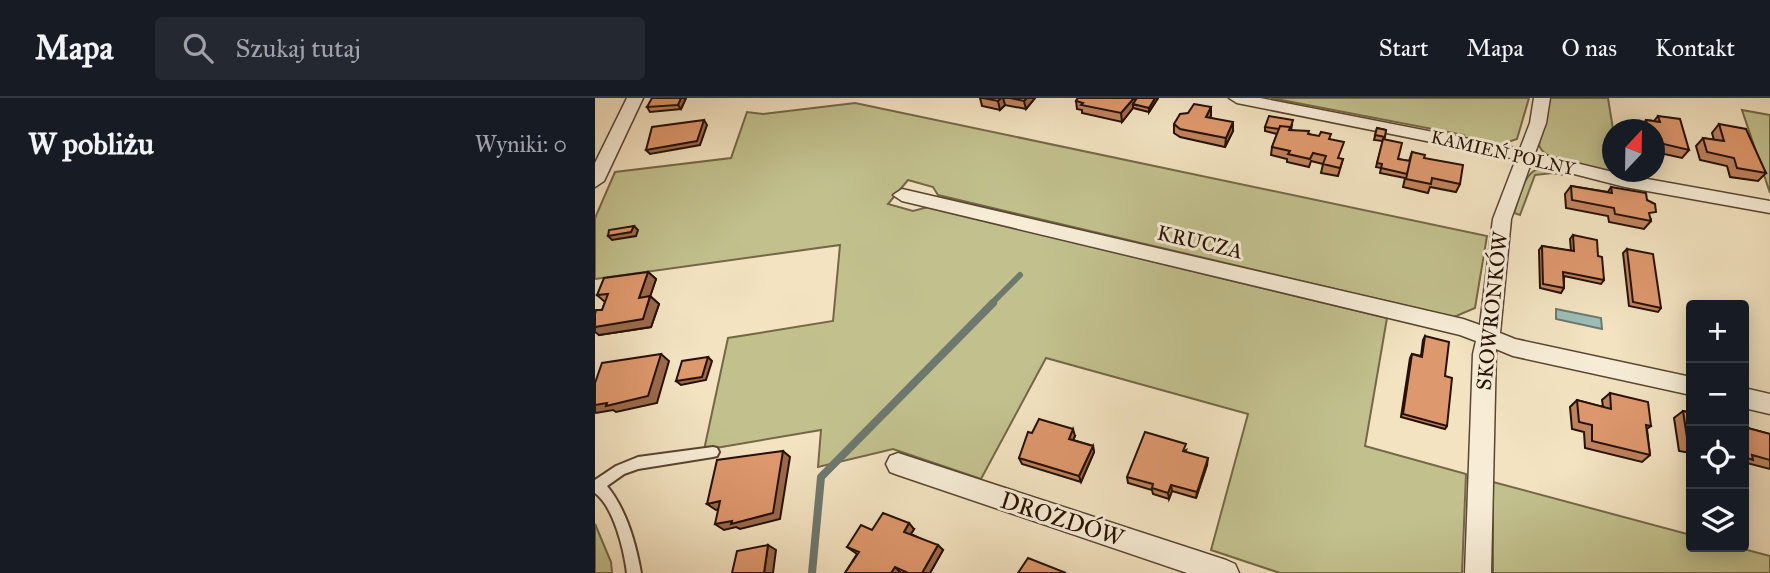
<!DOCTYPE html>
<html lang="pl">
<meta charset="utf-8">
<style>
body{margin:0;font-family:"IM FELL Great Primer",serif;background:#242831;color:#f1f3f6}
.controls{position:absolute;right:21px;bottom:21px;display:grid;overflow:hidden;border-radius:7px;box-shadow:0 4px 18px #0003}
.controls button{width:63px;height:63px;display:grid;place-items:center;padding:0;border:0;border-bottom:2px solid #363941;background:#171b24;color:#f1f3f6;font:35px sans-serif}
.compass{position:absolute;left:1007px;top:21px;width:63px;height:63px;border-radius:50%;background:#171b24;box-shadow:0 4px 18px #0003;rotate:22deg}
.list{margin:0;padding:0;list-style:none}
h2{display:flex;justify-content:space-between;align-items:center;height:91px;margin:0;padding:0 28px;font-size:30px}
h2 small{font-size:23px;font-weight:400;color:#9ea1a6}
.icon{flex:none;width:38px;height:38px;fill:none;stroke:currentColor;stroke-width:2;stroke-linecap:round;stroke-linejoin:round}
.map{position:relative;flex:none;width:1175px;height:475px;overflow:hidden}
header{display:flex;align-items:center;gap:42px;box-sizing:border-box;height:98px;padding:0 35px;background:#171b24;border-bottom:2px solid #363941}
header strong{font-size:33px}
nav{display:flex;gap:38px;margin-inline-start:auto;font-size:24px}
.search{width:490px;height:63px;background:#242831;display:flex;align-items:center;gap:18px;box-sizing:border-box;padding:0 24px;border-radius:7px;color:#9ea1a6;font-size:26px}
main{display:flex}
aside{flex:1;background:#171b24}
.map>svg:first-child{display:block}
.green{fill:#c2c18e;stroke:#746847;stroke-width:2}
.water{fill:#9cbdb7;stroke:#6d786e;stroke-width:2}
.lines{fill:none;stroke-linecap:round;stroke-linejoin:round}
.stream-far1{stroke:#6d786e;stroke-width:6}
.stream{stroke:#6d786e;stroke-width:8}
.service-casing{stroke:#594530;stroke-width:4}
.minor-casing{stroke:#594530;stroke-width:3}
.service{fill:#f7edd7;fill-rule:evenodd}
.minor{fill:#f7edd7;fill-rule:evenodd}
.wall{fill:#bf835e;stroke:#261000;stroke-width:2}
.shaded-wall{fill:#9b6a4c;stroke:#261000;stroke-width:2}
.building{fill:#de986d;stroke:#261000;stroke-width:2}
.labels{text-anchor:middle;dominant-baseline:central;stroke-width:6;stroke-linejoin:round;paint-order:stroke}
.far-street-label{font-size:18px;fill:#261000;stroke:#f7edd7}
.street-label{font-size:21px;fill:#261000;stroke:#f7edd7}
.near-street-label{font-size:24px;fill:#261000;stroke:#f7edd7}
</style>
<header>
<strong>Mapa</strong>
<div class="search"><svg class="icon" aria-label="search" viewBox="0 0 24 24"><circle cx="10" cy="10" r="6"/><path d="M15 15l6 6"/></svg>Szukaj tutaj</div>
<nav><a>Start</a><a>Mapa</a><a>O nas</a><a>Kontakt</a></nav>
</header>
<main>
<aside>
<h2>W pobliżu<small>Wyniki: 0</small></h2>
<ul class="list">
</ul>
</aside>
<div class="map">
<svg width="1175" height="475" viewBox="0 0 1175 475">
<rect width="100%" height="100%" fill="#f3e3c1"/>
<filter id="stains"><feTurbulence type="fractalNoise" baseFrequency=".00286" numOctaves="4"/><feColorMatrix values="0 0 0 0 .2 0 0 0 0 .09 0 0 0 0 .02 0 0 0 .5 -.17"/></filter>
<radialGradient id="worn" r=".72"><stop offset=".6" stop-color="#630" stop-opacity="0"/><stop offset="1" stop-color="#630" stop-opacity=".3"/></radialGradient>
<!-- green -->
<path class="green" d="M676,0h258l-12,41 -12,4v3l-40,-8 -1,-3z
M955,0h58l5,31v43h7v3c-20,-5 -75,-10 -81,-30z
M260,5l632,133 -12,72 -21,9 -516,-122 -5,-8 -25,-7 -20,24 25,7 15,-4 459,111 -22,128 101,28 -4,99h-182l-69,-23 37,-136 -202,-56 -65,121 -88,-30 -75,18 3,-37 -117,20 24,-112 105,-17 7,-76 -245,34v-61l20,-46 116,-14 16,-46 16,2z
M1147,12l28,5v78z
M953,70l23,8 -18,-3 -18,2 -15,40 -6,-2c7,-19 10,-48 34,-45z
M898,384l198,53v12h45l34,9v17h-277z
M0,426l16,38 1,11h-17z"/>
<!-- water -->
<path class="water" d="M961,211l45,9 1,11 -46,-10z"/>
<g class="lines">
<!-- stream-far1 -->
<path class="stream-far1" d="M396,206l29,-29"/>
<!-- stream -->
<path class="stream" d="M217,475l9,-96 172,-174"/>
<defs>
<path id="service" d="M118,349l4,1 2,4 -2,4 -4,1 -75,12 -14,5 -17,12c19,23 29,58 34,87h-14c-3,-23 -13,-66 -32,-80v-13l21,-14 22,-9z"/>
<path id="minor" d="M32,0h16l-39,83 -9,6v-24z
M634,0h31l260,51 10,-26 4,-25h16l-4,25 -11,30 90,22 145,26v12l-145,-26 -94,-24 -20,56 -11,114 15,6 176,38v18l-178,-39 -17,-7 -5,224h-26l8,-219 3,-13 -16,-6 -558,-134 -9,-6 9,-6 561,130 17,6 13,-106 23,-60 -279,-56z
M1149,290l26,6v20l-26,-6z
M303,355l328,107 9,4 4,9h-52l-289,-98 -8,-3 -4,-8 4,-8z"/>
</defs>
<!-- service casing -->
<use href="#service" class="service-casing"/>
<!-- minor casing -->
<use href="#minor" class="minor-casing"/>
<!-- service -->
<use href="#service" class="service"/>
<!-- minor -->
<use href="#minor" class="minor"/>
</g>
<!-- wall -->
<path class="wall" d="M91,0l-5,11 -31,3 -3,-5z
M385,0h55l-9,11 -21,-4 -5,5 -18,-4z
M483,0h57v3l2,-3h21l-9,14 -16,-4 -11,14 -40,-9v-3l-5,-1 -1,-8z
M616,9l-1,10 23,14 -8,16 -45,-10 -6,-4v-9l14,-11z
M1063,18l31,34 -7,8 -27,-6v-22h-25l5,-7 8,1 3,-4 8,1z
M1124,26l47,49 -8,8 -28,-4 -3,-11 -27,-6 -4,-14 7,-8 11,2 -2,-7z
M697,27l-1,5 39,9 9,20h4l-5,17 -17,-3 2,-9 -12,-3 -2,6 -22,-5v-3l-16,-4 1,-8 5,-13 -12,-3v-4z
M782,30l9,2 -2,9 14,20 11,2 3,-9 12,6 36,26 -4,8 -26,-5 -2,6 -25,-6 2,-9 -25,-5 1,-5 -5,-1 7,-26 -9,-1z
M976,88l37,6 3,-5 40,32v2l-7,8 -35,-7 -1,-6 -42,-8 -1,-14z
M978,137l25,21 6,24 -3,4 -37,-8v12l-3,5 -21,-5 -1,-38 3,-4 29,5 -1,-12z
M1032,151l34,59 -3,4 -29,-6 -6,-53z
M53,174l8,7 -6,17 9,8 -8,23 -52,8 3,-25 3,-8 -8,-7z
M830,238l20,40 2,50 -2,3 -44,-12 9,-59 2,-4 9,2 2,-16z
M1015,295l41,33 -4,3 3,26 -8,7 -57,-14 -1,-16 -12,-3 -2,-22 7,-7 26,7 -1,-7z
M1088,313l8,2v40l-12,-2 -5,-33z
M1149,329l26,7v35l-23,-6 -3,2z
M437,335l43,3 -2,4 20,6 1,6 -13,30 -59,-18 -3,-6z
M591,352l-1,2 22,13 -11,33 -24,-7 -3,8 -16,-5 -1,-4 -24,-7 -1,-6z
M319,431l-3,5 32,16 -13,23h-85l12,-19 -10,-7 25,-17z"/>
<!-- shaded-wall -->
<path class="shaded-wall" d="M86,0h5l-5,11 -3,-4z
M406,0h2l2,7 -5,5 -2,-9z
M432,0h8l-9,11 -2,-8z
M539,0h1l1,7 -3,-1v4l-11,14 -1,-9z
M560,0h3l-9,14v-4z
M616,9v9l-5,9v-8z
M109,22l3,5 -7,20 -50,9 -4,-4z
M638,24v9l-8,16 1,-9z
M39,128l4,4 -2,6 -24,4 -4,-4z
M53,174l8,7 -9,27 -8,-8z
M55,198l9,8 -8,23 -52,8 -4,-3v-5z
M66,256l8,7 -12,42 -41,9 -3,-2 -17,3 -1,-1v-7z
M113,259l4,4 -6,19 -25,5 -5,-4z
M478,331l2,7 -4,9 -2,-6z
M498,348l1,6 -13,30 -2,-6z
M188,353l7,6 -10,62 -40,10 -4,-2 -12,3 -9,-6z
M613,360l-1,7 -11,33 1,-6z
M576,387l1,6 -3,8 -1,-6z
M125,403l8,6 -12,3 -9,-6z
M314,425l5,6 -5,8 -5,-5z
M173,447l8,5 -3,23h-9z
M343,447l5,5 -13,23h-8z
M300,469l5,5v1h-9z"/>
<!-- building -->
<path class="building" d="M57,0h29l-3,7 -31,2z
M388,0h18l-3,3z
M415,0h17l-3,3z
M483,0h56l-13,15 -40,-8 2,-2 -7,-2z
M542,0h18l-6,10 -16,-4z
M599,6l17,3 -5,10 27,5 -7,16 -46,-9 -6,-5 6,-10 8,-1z
M674,18l24,4 -3,10v-3l-10,-1 -1,3 -14,-2z
M1063,18l22,3 9,31 -34,-8v-12h-19l-1,-7 12,2 -1,-5 14,2z
M109,22l-7,21 -51,9 6,-23z
M1124,26l27,5 20,44 -29,-5 -3,-10 -27,-6 -4,-14 21,3z
M685,28l10,1 -1,3 20,1 -1,3 11,2 2,-4 10,2 -2,5 15,3 -6,16 5,1 -3,9 -17,-4 3,-8 -13,-3 -3,6 -22,-5 2,-3 -18,-4z
M782,30l9,2 -1,7 -10,-2z
M788,41l19,4 -4,16 12,2 -3,13 -26,-6 1,-4 -5,-1z
M817,54l13,3 -1,3 39,7 -3,19 -28,-6 -1,6 -25,-5z
M976,88l41,7 -1,-6 35,6 1,7 8,4 1,8 -7,1 2,8 -36,-7 -1,-6 -42,-8z
M39,128l-3,6 -23,4 1,-6z
M978,137l24,5 1,16 4,1 2,23 -41,-8 1,16 -21,-4 -1,-38 32,5z
M1032,151l26,5 8,54 -28,-6z
M53,174l-9,26 11,-2 -7,23 -48,8v-13l1,-4h6l6,-16 -11,1 7,-17z
M830,238l24,6 -4,34 7,2 -5,48 -44,-12 9,-60 10,3z
M66,256l-13,42 -42,10 1,-3 -12,2v-22l7,-20z
M113,259l-6,20 -26,4 6,-20z
M1015,295l38,9 3,24 -5,-1 4,30 -58,-14v-16l-13,-3 -2,-22 34,9z
M1088,313l8,2v32l-3,-1z
M444,321l34,10 -4,10 24,7 -14,30 -60,-18 9,-26 4,1z
M1149,329l26,7v26l-18,-5 1,5 -9,-3z
M550,334l41,12 -3,7 25,7 -11,34 -26,-7 -3,8 -16,-5 1,-4 -26,-7z
M188,353l-10,62 -42,11 1,-3 -17,3 5,-23 -13,3 10,-44z
M288,415l26,10 -5,9 34,13 -16,28h-14l-13,-6 -4,6h-46l14,-21 -12,-5 14,-22 11,5z
M173,447l-4,28h-32l5,-22z
M433,460l38,15h-48z"/>
<g class="labels">
<!-- far-street labels -->
<g class="far-street-label">
<text transform="translate(908 55) rotate(13)">KAMIEŃ POLNY</text>
</g>
<!-- street labels -->
<g class="street-label">
<text transform="translate(605 144) rotate(13)">KRUCZA</text>
<text transform="translate(897 213) rotate(-84)">SKOWRONKÓW</text>
</g>
<!-- near-street labels -->
<g class="near-street-label">
<text transform="translate(467 421) rotate(18)">DROZDÓW</text>
</g>
</g>
<rect width="100%" height="100%" filter="url(#stains)"/>
<rect width="100%" height="100%" fill="url(#worn)"/>
</svg>
<div class="controls">
<button>+</button>
<button>−</button>
<button><svg class="icon" aria-label="locate" viewBox="0 0 24 24"><circle cx="12" cy="12" r="6"/><path d="M12 2v4M12 18v4M2 12h4M18 12h4"/></svg></button>
<button><svg class="icon" aria-label="layers" viewBox="0 0 24 24"><path d="M12 4l9 5-9 5-9-5zM3 14l9 5 9-5"/></svg></button>
</div>
<svg class="compass" viewBox="-18 -18 36 36"><path d="M0-13l5 13h-10z" fill="#e53935"/><path d="M0 13l5-13h-10z" fill="#9ea1a6"/></svg>
</div>
</main>
